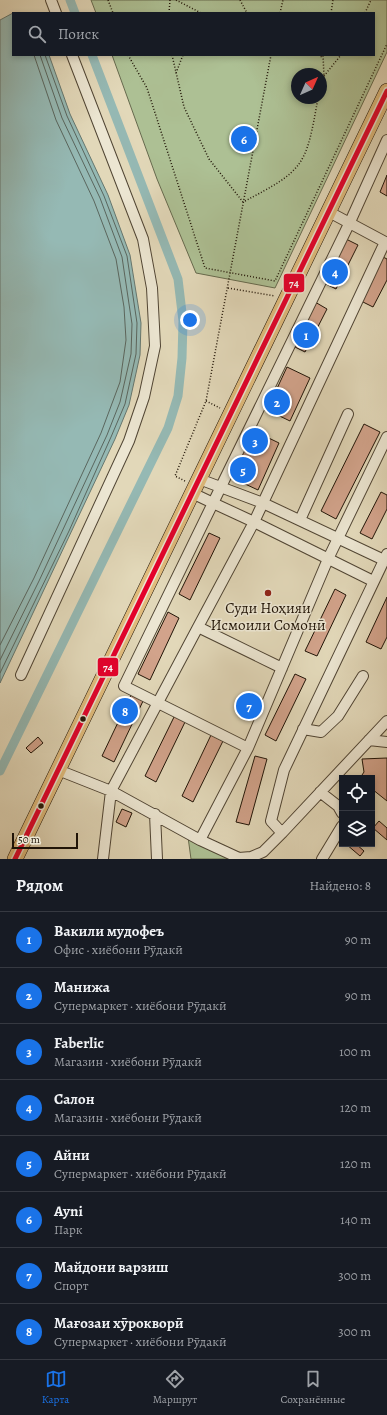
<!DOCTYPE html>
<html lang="ru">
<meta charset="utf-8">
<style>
body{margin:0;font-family:Alegreya,serif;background:#20242c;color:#f1f3f6}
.controls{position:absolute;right:12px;bottom:12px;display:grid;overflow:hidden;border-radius:0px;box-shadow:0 2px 6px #0003}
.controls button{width:36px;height:36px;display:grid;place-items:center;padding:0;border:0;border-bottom:1px solid #363941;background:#171b24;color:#f1f3f6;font:20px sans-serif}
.compass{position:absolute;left:291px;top:68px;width:36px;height:36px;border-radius:50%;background:#171b24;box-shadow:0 2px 6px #0003;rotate:45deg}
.scale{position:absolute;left:12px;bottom:10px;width:66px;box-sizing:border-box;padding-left:4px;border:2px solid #201407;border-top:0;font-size:11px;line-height:14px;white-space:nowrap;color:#201407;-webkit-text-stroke:3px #ece6d2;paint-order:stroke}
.you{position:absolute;left:190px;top:320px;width:14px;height:14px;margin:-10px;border:3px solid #fff;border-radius:50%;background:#1a73e8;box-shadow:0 0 0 6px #1a73e833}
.badge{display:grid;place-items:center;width:26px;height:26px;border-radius:50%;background:#1a73e8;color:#fff;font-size:13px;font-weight:700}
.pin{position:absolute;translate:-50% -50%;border:2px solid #fff;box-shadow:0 1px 4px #0006}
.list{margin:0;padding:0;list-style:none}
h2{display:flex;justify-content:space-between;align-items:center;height:52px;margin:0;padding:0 16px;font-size:17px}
h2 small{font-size:13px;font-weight:400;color:#9ea1a6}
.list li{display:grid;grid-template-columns:26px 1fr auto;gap:12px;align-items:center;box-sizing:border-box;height:56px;padding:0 16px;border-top:1px solid #363941}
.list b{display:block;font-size:15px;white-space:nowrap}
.list p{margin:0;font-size:13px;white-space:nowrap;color:#9ea1a6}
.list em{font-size:13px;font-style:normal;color:#9ea1a6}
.icon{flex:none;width:22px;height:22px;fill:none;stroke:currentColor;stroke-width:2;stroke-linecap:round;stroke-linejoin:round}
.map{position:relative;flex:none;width:387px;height:859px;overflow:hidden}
.search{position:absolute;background:#171b24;box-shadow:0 2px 6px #0003;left:12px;right:12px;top:12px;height:44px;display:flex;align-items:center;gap:10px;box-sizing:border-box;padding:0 14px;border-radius:0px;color:#9ea1a6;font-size:15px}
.sheet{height:500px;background:#171b24}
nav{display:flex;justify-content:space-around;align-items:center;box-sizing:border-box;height:56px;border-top:1px solid #363941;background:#171b24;font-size:11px;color:#9ea1a6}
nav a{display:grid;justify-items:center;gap:2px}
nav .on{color:#1a73e8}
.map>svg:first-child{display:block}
.green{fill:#adc094;stroke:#666a4e;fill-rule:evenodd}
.water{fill:#95b9b4;stroke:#66776f}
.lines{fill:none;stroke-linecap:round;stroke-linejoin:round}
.shore{stroke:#5a665e;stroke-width:1}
.canal{stroke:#95b9b4;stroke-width:9}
.building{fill:#d2a38b;stroke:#201407}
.minor-casing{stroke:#504534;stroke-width:12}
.highway-casing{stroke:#201407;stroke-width:16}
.path{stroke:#201407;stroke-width:1.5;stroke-dasharray:1 2;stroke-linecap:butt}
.minor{stroke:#ece6d2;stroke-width:10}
.highway{stroke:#e1bc7c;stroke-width:15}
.bus-1-casing{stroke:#ece6d2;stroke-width:8}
.bus-1{stroke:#e4002b;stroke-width:5}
.poi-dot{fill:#8f2418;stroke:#ece6d2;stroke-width:1.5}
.bus-dot{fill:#201407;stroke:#ece6d2;stroke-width:1.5}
.labels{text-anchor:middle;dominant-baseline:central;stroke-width:3;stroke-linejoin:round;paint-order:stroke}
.poi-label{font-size:15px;fill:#201407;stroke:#ece6d2}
.line-badge{stroke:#ece6d2;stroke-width:1.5}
.badge-label{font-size:11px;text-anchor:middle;font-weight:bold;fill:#fff}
</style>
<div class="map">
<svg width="387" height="859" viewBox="0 0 387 859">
<rect width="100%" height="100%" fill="#e2d8b9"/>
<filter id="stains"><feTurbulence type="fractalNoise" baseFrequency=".005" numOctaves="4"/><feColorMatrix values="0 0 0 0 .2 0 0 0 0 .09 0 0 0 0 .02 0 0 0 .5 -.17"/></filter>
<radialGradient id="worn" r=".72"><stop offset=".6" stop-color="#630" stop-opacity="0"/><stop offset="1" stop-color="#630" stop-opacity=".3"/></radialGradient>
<!-- green -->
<path class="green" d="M91,0h296v52l-112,236 -79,-15 -39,-94 -45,-124h262v-42h-278zM297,74h24v24h-24z
M188,837l49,22h-46z"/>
<!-- water -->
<path class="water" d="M13,13v42h36l21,59 38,81 22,60 11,68 -1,32 -11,50 -14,34 -115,244v-663z"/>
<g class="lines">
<!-- shore -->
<path class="shore" d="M0,645l34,-67 67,-145 19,-51 6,-42 -2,-33 -8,-48 -22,-58 -38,-81 -22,-65
M0,660l39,-79 68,-146 13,-33 11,-48 1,-30 -10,-67 -22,-59 -38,-80 -22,-63
M0,673l69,-142 42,-94 14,-33 11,-50 1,-31 -10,-67 -23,-60 -37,-80 -22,-61"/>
<!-- canal -->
<path class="canal" d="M70,0l5,13
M0,771l168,-343 10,-32 4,-38 1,-37 -5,-42 -86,-224"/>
</g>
<!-- building -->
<path class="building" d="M387,175v21l-7,-4z
M346,239l12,6 -22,44 -12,-6z
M383,257l4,2v21l-14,27 -12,-6z
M315,302l12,7 -22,43 -12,-6z
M287,367l23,11 -20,43 -23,-11z
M364,424l16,8 -44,87 -15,-8z
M252,430l27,13 -21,47 -28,-13z
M381,492l6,3v14l-15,30 -12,-6z
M209,533l11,5 -30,62 -11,-6z
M335,589l11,6 -29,61 -12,-5z
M387,597v40l-6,12 -15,-7z
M168,612l11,6 -29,62 -12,-6z
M295,674l11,5 -30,62 -11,-6z
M132,693l12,6 -30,63 -12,-6z
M175,715l11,5 -30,62 -11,-6z
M211,735l12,6 -30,61 -11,-6z
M38,737l5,6 -12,10 -5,-5z
M255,756l12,3 -18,66 -13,-3z
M387,758v43l-15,-12v-11h-12l4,-6 -2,-13z
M122,809l10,4 -6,14 -10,-5z
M379,821l8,7v12l-14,-12z
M346,844h10l8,7 -4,5z"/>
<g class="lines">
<defs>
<path id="minor" d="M51,0l5,13
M329,212l58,31
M199,479l64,24 121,57
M192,493l21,10 137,-281 37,-82
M300,520l48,-106
M373,581l-119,-59 131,-280
M21,675l108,-234 15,-44 11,-51 -3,-58 -9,-49 -71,-184
M303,729l18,3 17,-16 25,-40
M369,740l18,2
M248,748l-124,-62 89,-183 41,19 -56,105 84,41
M58,770l53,21 89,49 39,18 12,-1 12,-5 19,-19 105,-112
M320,792l18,14 4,7
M155,814l2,45
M282,833l-11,-12 13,-51 103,-216
M200,840l48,-92 80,-189 59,-122
M103,859l8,-68 87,-164
M322,859l20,-33"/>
<path id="highway" d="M15,859l372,-768"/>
</defs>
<!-- minor casing -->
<use href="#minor" class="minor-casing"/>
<!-- highway casing -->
<use href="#highway" class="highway-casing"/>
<!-- path -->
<path class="path" d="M108,0l5,13
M176,0l25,13
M240,0l7,13
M169,13l1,-13
M280,13l3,-13
M331,13l2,-13
M365,13l6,-13
M128,55l19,33 58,180 70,13 112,-237
M172,55l12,52 25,52 34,43c62,-32 63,-36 75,-104
M318,55l4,2
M176,73l7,-18
M324,76l17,-21
M321,83l3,-7 -1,-21
M228,288l47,8
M206,401l14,7
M185,481l-10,-5 31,-75 65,-346"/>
<!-- minor -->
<use href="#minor" class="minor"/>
<!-- highway -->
<use href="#highway" class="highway"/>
<defs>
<path id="bus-1" d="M15,859l372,-768"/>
</defs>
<!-- bus-1 casing -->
<use href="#bus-1" class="bus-1-casing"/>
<!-- bus-1 -->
<use href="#bus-1" class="bus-1"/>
</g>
<!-- markers -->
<circle class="poi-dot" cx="268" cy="593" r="4"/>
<g class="bus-dot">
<circle cx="83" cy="719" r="3.5"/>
<circle cx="41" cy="806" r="3.5"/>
</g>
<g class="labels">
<!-- poi labels -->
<g class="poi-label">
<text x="268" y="608">Суди Ноҳияи<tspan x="268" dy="17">Исмоили Сомонӣ</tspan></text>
</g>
</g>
<g class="line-badge">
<rect x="283" y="273" width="22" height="20" rx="4" fill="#e4002b"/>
<rect x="97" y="657" width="22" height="20" rx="4" fill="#e4002b"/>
</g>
<g class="badge-label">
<text x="294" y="287">74</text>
<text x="108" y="671">74</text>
</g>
<rect width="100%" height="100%" filter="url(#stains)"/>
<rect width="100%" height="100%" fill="url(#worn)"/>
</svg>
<div class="controls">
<button><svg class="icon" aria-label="locate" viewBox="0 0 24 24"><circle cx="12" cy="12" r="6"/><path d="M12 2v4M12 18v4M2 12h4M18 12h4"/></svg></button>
<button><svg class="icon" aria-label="layers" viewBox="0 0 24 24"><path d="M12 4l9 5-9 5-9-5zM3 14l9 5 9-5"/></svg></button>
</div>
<svg class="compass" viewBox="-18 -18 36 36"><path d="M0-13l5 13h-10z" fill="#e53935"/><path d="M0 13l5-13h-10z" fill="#9ea1a6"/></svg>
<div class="scale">50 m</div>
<div class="you"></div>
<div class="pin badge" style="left:306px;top:335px">1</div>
<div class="pin badge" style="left:277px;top:402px">2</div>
<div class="pin badge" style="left:255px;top:441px">3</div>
<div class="pin badge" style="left:335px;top:272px">4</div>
<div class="pin badge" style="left:243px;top:470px">5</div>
<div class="pin badge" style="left:244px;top:139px">6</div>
<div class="pin badge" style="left:249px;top:706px">7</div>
<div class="pin badge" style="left:125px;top:711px">8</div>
<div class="search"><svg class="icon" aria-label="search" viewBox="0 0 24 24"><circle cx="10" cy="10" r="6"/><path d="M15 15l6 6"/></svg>Поиск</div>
</div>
<section class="sheet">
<h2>Рядом<small>Найдено: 8</small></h2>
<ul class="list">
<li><span class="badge">1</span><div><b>Вакили мудофеъ</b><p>Офис · хиёбони Рӯдакӣ</p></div><em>90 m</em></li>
<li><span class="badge">2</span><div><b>Манижа</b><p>Супермаркет · хиёбони Рӯдакӣ</p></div><em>90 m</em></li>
<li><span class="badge">3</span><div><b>Faberlic</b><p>Магазин · хиёбони Рӯдакӣ</p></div><em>100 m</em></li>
<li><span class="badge">4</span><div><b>Салон</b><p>Магазин · хиёбони Рӯдакӣ</p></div><em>120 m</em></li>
<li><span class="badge">5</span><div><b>Айни</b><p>Супермаркет · хиёбони Рӯдакӣ</p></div><em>120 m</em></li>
<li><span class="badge">6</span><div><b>Ayni</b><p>Парк</p></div><em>140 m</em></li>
<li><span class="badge">7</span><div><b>Майдони варзиш</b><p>Спорт</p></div><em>300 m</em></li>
<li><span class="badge">8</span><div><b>Мағозаи хӯрокворӣ</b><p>Супермаркет · хиёбони Рӯдакӣ</p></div><em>300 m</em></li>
</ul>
</section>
<nav>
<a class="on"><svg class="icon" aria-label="map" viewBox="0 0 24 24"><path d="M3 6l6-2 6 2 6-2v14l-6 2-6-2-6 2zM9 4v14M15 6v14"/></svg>Карта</a>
<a><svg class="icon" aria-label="directions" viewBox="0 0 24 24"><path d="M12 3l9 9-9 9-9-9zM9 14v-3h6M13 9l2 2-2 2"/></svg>Маршрут</a>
<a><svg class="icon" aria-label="saved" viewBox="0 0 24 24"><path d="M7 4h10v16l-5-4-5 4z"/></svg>Сохранённые</a>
</nav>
